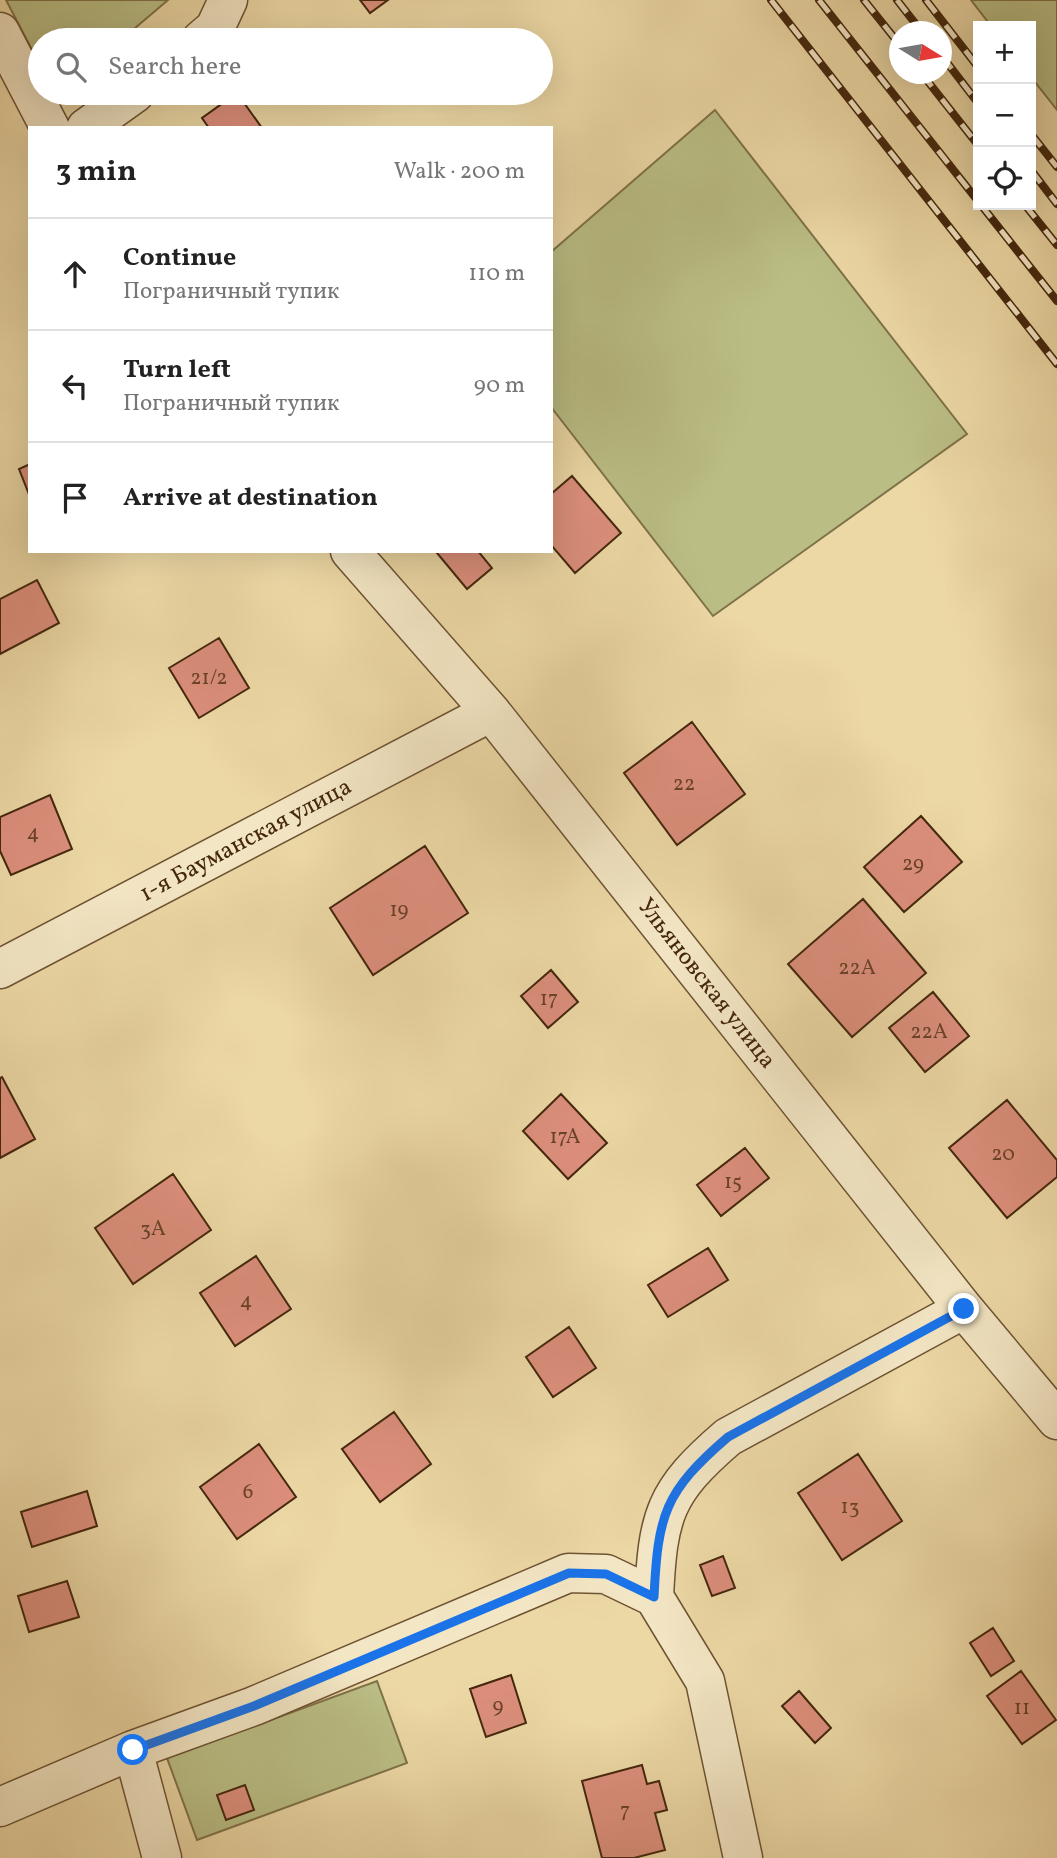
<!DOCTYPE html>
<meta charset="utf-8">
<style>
body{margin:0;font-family:Vollkorn,serif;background:#f2f2f2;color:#222}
.controls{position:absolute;right:21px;top:21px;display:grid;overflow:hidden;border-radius:0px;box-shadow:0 7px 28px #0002}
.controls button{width:63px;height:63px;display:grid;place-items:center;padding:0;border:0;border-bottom:2px solid #e0e0e0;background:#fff;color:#222;font:35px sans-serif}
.compass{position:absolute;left:889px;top:21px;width:63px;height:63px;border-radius:50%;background:#fff;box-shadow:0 7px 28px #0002;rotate:101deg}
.stop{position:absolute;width:21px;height:21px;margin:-16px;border:5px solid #1a73e8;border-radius:50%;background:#fff}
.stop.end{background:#1a73e8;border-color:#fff;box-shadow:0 2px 7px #0008}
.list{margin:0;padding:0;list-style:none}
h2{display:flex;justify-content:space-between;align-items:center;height:91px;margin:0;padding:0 28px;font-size:30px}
h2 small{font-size:23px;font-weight:400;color:#767676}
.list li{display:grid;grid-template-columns:46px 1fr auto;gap:21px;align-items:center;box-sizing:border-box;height:112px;padding:0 28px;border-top:2px solid #e0e0e0}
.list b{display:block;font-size:26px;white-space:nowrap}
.list p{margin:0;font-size:23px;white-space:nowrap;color:#767676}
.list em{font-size:23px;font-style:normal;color:#767676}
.icon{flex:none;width:38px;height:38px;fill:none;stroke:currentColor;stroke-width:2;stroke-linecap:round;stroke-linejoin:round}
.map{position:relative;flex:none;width:1057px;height:1858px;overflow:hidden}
.search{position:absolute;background:#fff;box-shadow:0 7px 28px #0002;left:28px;top:28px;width:525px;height:77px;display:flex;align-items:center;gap:18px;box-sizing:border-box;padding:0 24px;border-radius:38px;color:#767676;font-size:26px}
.panel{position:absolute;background:#fff;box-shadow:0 7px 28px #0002;left:28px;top:126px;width:525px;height:427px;border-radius:0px}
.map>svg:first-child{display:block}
.green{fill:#babe85;stroke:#7f7249;stroke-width:2}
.building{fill:#dc8f7c;stroke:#44270d;stroke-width:2}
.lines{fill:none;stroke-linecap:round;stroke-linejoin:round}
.minor-casing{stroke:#6e5333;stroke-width:41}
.minor{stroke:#f3e6c4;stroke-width:38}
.rail-casing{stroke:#44270d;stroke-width:8}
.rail{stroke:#f3e6c4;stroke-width:5;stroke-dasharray:16;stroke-linecap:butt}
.route{stroke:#1a73e8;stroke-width:9}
.labels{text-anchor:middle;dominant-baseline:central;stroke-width:5;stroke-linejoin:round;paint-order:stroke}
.number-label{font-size:21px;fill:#6a4129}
.street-label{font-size:24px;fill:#44270d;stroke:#f3e6c4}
</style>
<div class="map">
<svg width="1057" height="1858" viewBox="0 0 1057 1858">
<rect width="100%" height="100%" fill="#ecd8a5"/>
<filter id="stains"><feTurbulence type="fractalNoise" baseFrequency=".00286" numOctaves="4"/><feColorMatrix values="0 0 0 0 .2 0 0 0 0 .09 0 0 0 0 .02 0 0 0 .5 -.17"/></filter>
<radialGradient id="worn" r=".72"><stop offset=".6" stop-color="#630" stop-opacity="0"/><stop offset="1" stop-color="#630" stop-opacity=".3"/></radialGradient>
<!-- green -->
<path class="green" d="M6,0h162l-47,40h-81v25z
M971,0h86v110l-26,-33v-51h-40z
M715,110l252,324 -254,182 -162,-209v-155z
M377,1681l30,82 -210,77 -30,-82z"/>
<!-- building -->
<path class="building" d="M360,0h28l-18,13z
M237,93l25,35h-53l-7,-10z
M30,464v33l-11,-28z
M572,476l49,57 -46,40 -24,-28v-51z
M439,551h39l14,17 -25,21 -30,-36z
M37,580l22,43 -59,31v-55z
M219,638l30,50 -50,30 -30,-50z
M692,722l53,72 -68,51 -53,-72z
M50,795l22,54 -61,26 -11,-24v-34z
M921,816l41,46 -58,50 -40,-45z
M425,846l43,67 -95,62 -43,-67z
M863,899l63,74 -74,64 -64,-73z
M551,970l27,32 -30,26 -27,-32z
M933,992l36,44 -44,36 -36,-44z
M2,1077l33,62 -35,19v-80z
M561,1094l46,49 -39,36 -45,-48z
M1007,1100l50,60v17l-50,41 -58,-70z
M745,1148l24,30 -48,38 -24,-31z
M173,1174l38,56 -78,54 -38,-56z
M708,1248l20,32 -60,37 -20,-32z
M256,1256l35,53 -56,37 -35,-53z
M569,1327l27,41 -43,29 -27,-40z
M394,1412l37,52 -51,38 -38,-53z
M259,1444l37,53 -59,42 -37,-52z
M858,1454l44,67 -60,39 -44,-67z
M87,1491l10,35 -65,21 -11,-35z
M723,1556l12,32 -23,8 -12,-31z
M67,1581l12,36 -50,15 -11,-36z
M993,1628l21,33 -23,15 -21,-33z
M1021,1671l35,49 -34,24 -35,-48z
M511,1675l15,48 -40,14 -16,-48z
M799,1691l32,37 -16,15 -33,-37z
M642,1765l5,19 12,-3 8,29 -12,3 10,37 -31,8h-32l-20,-77z
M245,1785l9,25 -28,10 -9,-25z"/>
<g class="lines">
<defs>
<path id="minor" d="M0,32l50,96
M201,40l14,-12 13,-28
M86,128l49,-35
M350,551l141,161 473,597 93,111
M0,969l491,-257
M654,1597c4,-82 10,-105 74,-160l236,-128
M654,1597l51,84 38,177
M133,1750l29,108
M0,1807l133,-57 121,-44 314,-133 38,1 48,23"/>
</defs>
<!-- minor casing -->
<use href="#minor" class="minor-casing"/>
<!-- minor -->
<use href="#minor" class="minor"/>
<defs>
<path id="rail" d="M771,0l286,364
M819,0l159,201
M864,0l36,45
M897,0l25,32
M926,0l52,67
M942,56l36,47
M922,74l56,71
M1031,134l26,33
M1031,170l26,34
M981,205l76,96
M1025,205l32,40"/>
</defs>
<!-- rail casing -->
<use href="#rail" class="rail-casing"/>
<!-- rail -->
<use href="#rail" class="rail"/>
</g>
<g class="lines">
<!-- route -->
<path class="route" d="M133,1750l121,-44 315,-133 37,1 48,23c4,-82 10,-105 74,-160l236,-128"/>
</g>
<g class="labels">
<!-- number labels -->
<g class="number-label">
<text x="209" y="678">21/2</text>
<text x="684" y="784">22</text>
<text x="33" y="833">4</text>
<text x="913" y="864">29</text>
<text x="399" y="910">19</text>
<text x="857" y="968">22А</text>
<text x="549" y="999">17</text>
<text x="929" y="1032">22А</text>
<text x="565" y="1137">17А</text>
<text x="1003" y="1154">20</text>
<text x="733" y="1182">15</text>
<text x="153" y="1229">3А</text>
<text x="246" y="1301">4</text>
<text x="248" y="1492">6</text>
<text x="850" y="1507">13</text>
<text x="498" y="1706">9</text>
<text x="1022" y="1708">11</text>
<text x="625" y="1811">7</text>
</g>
<!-- street labels -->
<g class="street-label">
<text transform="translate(246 841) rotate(-28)">1-я Бауманская улица</text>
<text transform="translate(706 984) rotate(52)">Ульяновская улица</text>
</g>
</g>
<rect width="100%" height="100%" filter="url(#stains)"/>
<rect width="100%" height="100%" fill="url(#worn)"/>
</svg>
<div class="controls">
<button>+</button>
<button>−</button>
<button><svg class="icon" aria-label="locate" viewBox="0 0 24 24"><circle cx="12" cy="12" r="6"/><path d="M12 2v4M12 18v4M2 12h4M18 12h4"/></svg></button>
</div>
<svg class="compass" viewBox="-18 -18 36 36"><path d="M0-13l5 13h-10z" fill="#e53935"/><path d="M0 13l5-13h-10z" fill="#767676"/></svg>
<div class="stop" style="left:133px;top:1750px"></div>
<div class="stop end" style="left:964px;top:1309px"></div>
<div class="search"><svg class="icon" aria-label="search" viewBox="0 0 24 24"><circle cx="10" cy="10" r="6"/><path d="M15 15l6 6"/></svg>Search here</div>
<section class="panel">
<h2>3 min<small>Walk · 200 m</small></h2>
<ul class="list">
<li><svg class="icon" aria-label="ahead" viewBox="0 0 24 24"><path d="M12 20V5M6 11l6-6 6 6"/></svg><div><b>Continue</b><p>Пограничный тупик</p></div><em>110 m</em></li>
<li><svg class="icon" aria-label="left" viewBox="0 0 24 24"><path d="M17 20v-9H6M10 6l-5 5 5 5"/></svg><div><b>Turn left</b><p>Пограничный тупик</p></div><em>90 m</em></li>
<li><svg class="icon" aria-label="arrive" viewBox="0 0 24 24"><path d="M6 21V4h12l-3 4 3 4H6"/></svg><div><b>Arrive at destination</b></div></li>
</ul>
</section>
</div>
